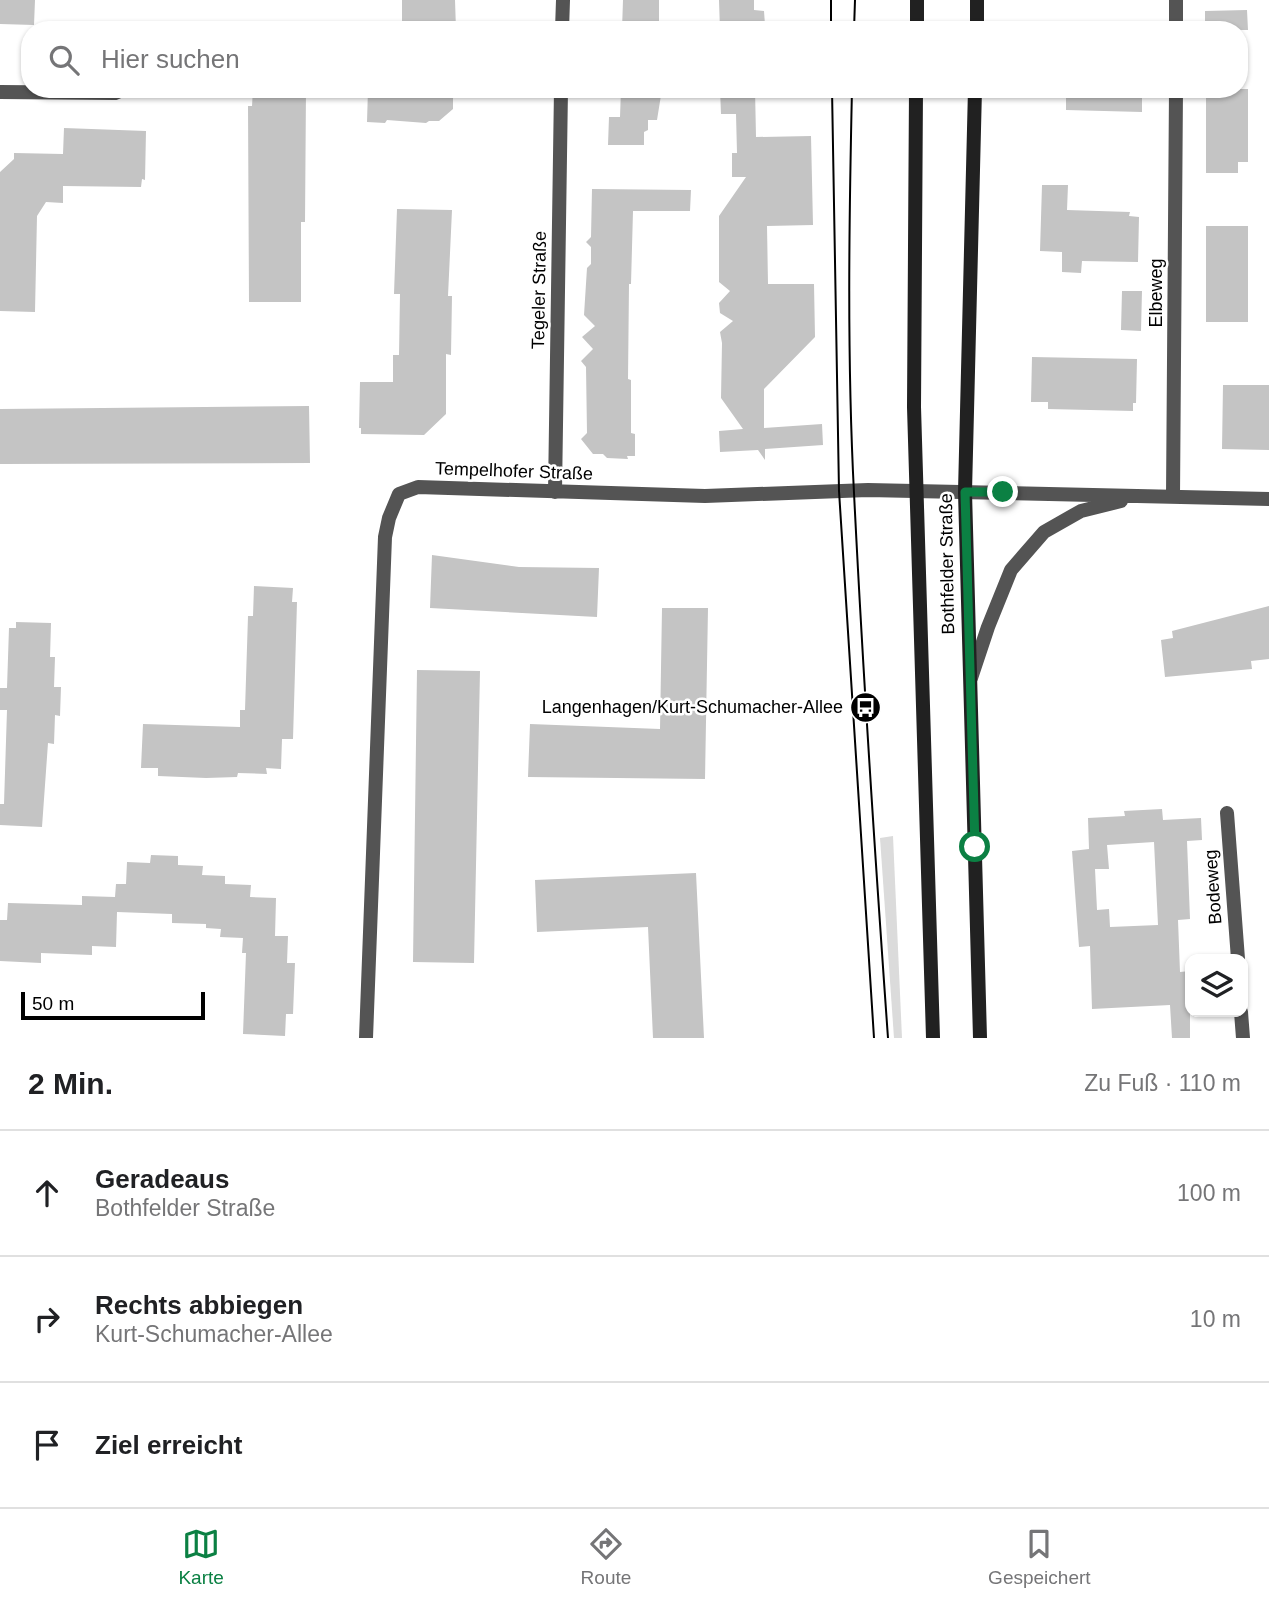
<!DOCTYPE html>
<html lang="de">
<meta charset="utf-8">
<style>
body{margin:0;font-family:Helvetica,sans-serif;background:#f2f2f2;color:#202124}
.controls{position:absolute;right:21px;bottom:21px;display:grid;overflow:hidden;border-radius:14px;box-shadow:0 2px 5px #0004}
.controls button{width:63px;height:63px;display:grid;place-items:center;padding:0;border:0;border-bottom:2px solid #e0e0e0;background:#fff;color:#202124;font:35px sans-serif}
.scale{position:absolute;left:21px;bottom:18px;width:184px;box-sizing:border-box;padding-left:7px;border:4px solid #000;border-top:0;font-size:19px;line-height:24px;white-space:nowrap;color:#000;-webkit-text-stroke:5px #fff;paint-order:stroke}
.stop{position:absolute;width:21px;height:21px;margin:-16px;border:5px solid #0b8043;border-radius:50%;background:#fff}
.stop.end{background:#0b8043;border-color:#fff;box-shadow:0 2px 7px #0008}
.list{margin:0;padding:0;list-style:none}
h2{display:flex;justify-content:space-between;align-items:center;height:91px;margin:0;padding:0 28px;font-size:30px}
h2 small{font-size:23px;font-weight:400;color:#757577}
.list li{display:grid;grid-template-columns:46px 1fr auto;gap:21px;align-items:center;box-sizing:border-box;height:126px;padding:0 28px;border-top:2px solid #e0e0e0}
.list b{display:block;font-size:26px;white-space:nowrap}
.list p{margin:0;font-size:23px;white-space:nowrap;color:#757577}
.list em{font-size:23px;font-style:normal;color:#757577}
.icon{flex:none;width:38px;height:38px;fill:none;stroke:currentColor;stroke-width:2;stroke-linecap:round;stroke-linejoin:round}
.map{position:relative;flex:none;width:1269px;height:1038px;overflow:hidden}
.search{position:absolute;background:#fff;box-shadow:0 2px 5px #0004;left:21px;right:21px;top:21px;height:77px;display:flex;align-items:center;gap:18px;box-sizing:border-box;padding:0 24px;border-radius:28px;color:#757577;font-size:26px}
.sheet{height:469px;background:#fff}
nav{display:flex;justify-content:space-around;align-items:center;box-sizing:border-box;height:98px;border-top:2px solid #e0e0e0;background:#fff;font-size:19px;color:#757577}
nav a{display:grid;justify-items:center;gap:4px}
nav .on{color:#0b8043}
.map>svg:first-child{display:block}
.green{fill:#dbdbdb}
.building{fill:#c4c4c4;fill-rule:evenodd}
.lines{fill:none;stroke-linecap:round;stroke-linejoin:round}
.street{stroke:#545454;stroke-width:14}
.secondary{stroke:#212121;stroke-width:14}
.tram{stroke:#000;stroke-width:2}
.route{stroke:#0b8043;stroke-width:9}
.labels{text-anchor:middle;dominant-baseline:central;stroke-width:5;stroke-linejoin:round;paint-order:stroke}
.street-label{font-size:18px;fill:#000;stroke:#fff}
.poi-label{font-size:18px;fill:#000;stroke:#fff;text-anchor:end}
</style>
<div class="map">
<svg width="1269" height="1038" viewBox="0 0 1269 1038">
<rect width="100%" height="100%" fill="#fff"/>
<!-- green -->
<path class="green" d="M893,836l9,202h-8l-14,-200z"/>
<!-- building -->
<path class="building" d="M0,0h35l-1,25 -34,-1z
M402,0h53l1,30h-54z
M623,0h36v30h-37z
M719,0h35v10l10,1 1,14 -7,5h-38z
M1247,10l1,20h-43v-19z
M253,89h53l-1,133h-4v80h-52l-1,-196h4z
M368,89h85v20l-14,12h-10l-3,2 -39,-3 -2,3 -18,-1z
M621,89h41l-5,31h-9v10l-4,2v13h-36l1,-28h11z
M720,89h35l1,48 55,-1 2,89 -46,1 1,58h46l1,53 -51,52v39l58,-4 1,21 -58,4v11l-7,-10 -38,2 -1,-21 24,-2 -22,-31 1,-55 -2,-11 13,-11 -13,-8 -1,-10 11,-12 -11,-9v-66l27,-39h-14v-24h5l-1,-39h-15z
M1066,89h76v23l-76,-2z
M1206,89h42v73h-10v11h-32z
M64,128l82,3 -1,49 -3,-1 -1,8 -78,-1v17l-17,-1 -9,14 -2,96 -35,-1v-139l14,-13v-6l49,1z
M1042,185h26l-1,25 63,2 -1,4 10,1 -1,45 -56,-1 -1,12 -19,-1v-20l-22,-1z
M592,189l99,1 -1,21h-57l-2,73h-2l-1,95 3,1v53l4,1v22h-8l1,3 -21,-1 -4,-4h-10l-12,-15 6,-6 -1,-66 -5,-6 12,-12 -11,-12 13,-11 -11,-11 3,-47 4,-4v-17l-5,-5 5,-5z
M397,209l55,1 -4,86h4l-1,59 -5,-1v60l-22,21 -63,-1v-6h-2l1,-46h33v-27h6l1,-61h-6z
M1206,226h42v96h-42z
M1122,291h20l-1,40 -20,-1z
M1032,357l105,2 -1,44h-3v8l-85,-2v-7h-17z
M1223,385h46v65l-47,-1z
M309,406l1,57 -310,1v-55z
M432,555l87,12 80,1 -2,49 -167,-9z
M254,586l39,2 -1,14h5l-4,137h-11l-1,30 -15,-1 1,6 -29,-1 -1,4 -31,1 -48,-2v-8h-17l2,-44 97,3v-17h5l3,-94h5z
M1269,606v53l-18,2 1,8 -87,8 -4,-37 12,-2 -1,-7z
M662,608h46l-3,171 -177,-2 2,-53 130,5z
M16,622l35,1 -1,34h5l-1,30h7l-1,29 -5,-1 -1,29 -6,-1 -6,84 -42,-2v-21h4l3,-94h-7v-22h7l2,-60h7z
M417,670l63,1 -6,292 -61,-1z
M1162,809l1,11 38,-2 1,22 -15,1 3,78 -12,1 2,52 10,-1v67h-18l-2,-33 -78,4 -2,-63 -11,1 -7,-96 17,-2 -1,-31 37,-2 -1,-5zM1154,842l4,83 -48,2 -1,-18 -12,1 -2,-41h14l-2,-24z
M151,855l27,1v9l25,1 -1,9 23,1v8l26,1 -1,12 26,1 -1,38h13l-1,27h8l-2,51h-7l-1,22 -42,-2 3,-81h-4l1,-15 -23,-1 1,-8 -15,-1v-4l-34,-1v-9l-55,-2 -1,35 -24,-1v9l-51,-2v10l-41,-2v-41h7l1,-17 74,2v-9l33,1 1,-13h10l1,-22 23,1z
M696,873l8,165h-51l-5,-111 -111,5 -2,-52z"/>
<g class="lines">
<!-- street -->
<path class="street" d="M562,30l1,-30
M1176,30v-30
M0,92l115,1 9,-4
M555,492l6,-403
M1173,497l3,-408
M971,678l17,-51 23,-57 33,-38 37,-21 40,-10
M1227,813l11,146
M1241,1012l2,26
M366,1038l19,-501 4,-19 10,-24 19,-7 287,9 163,-6 401,9"/>
<!-- secondary -->
<path class="secondary" d="M917,30v-30
M977,30v-30
M916,89l-2,318 19,631
M975,89l-10,403 15,546"/>
<!-- tram -->
<path class="tram" d="M831,0v30
M854,30l1,-30
M832,89l7,402 35,547
M852,89c-3,134 -5,269 2,404 9,181 21,363 34,545"/>
</g>
<g class="lines">
<!-- route -->
<path class="route" d="M975,847l-10,-355h38"/>
</g>
<!-- icons -->
<defs>
<symbol id="bus-disc" viewBox="-11 -11 22 22"><circle r="9.5" fill="#000" stroke="#fff"/><path d="M-5-6H5V4H4V6H2V4H-2V6H-4V4H-5ZM-3.5-4V0h7V-4ZM-3.5 1.2v1.5H-2V1.2ZM2 1.2v1.5H3.5V1.2Z" fill="#fff"/></symbol>
</defs>
<g fill-rule="evenodd">
<use href="#bus-disc" x="848" y="690" width="35" height="35"/>
</g>
<g class="labels">
<!-- street labels -->
<g class="street-label">
<text transform="translate(539 290) rotate(-89)">Tegeler Straße</text>
<text transform="translate(1156 293) rotate(-90)">Elbeweg</text>
<text transform="translate(514 471) rotate(2)">Tempelhofer Straße</text>
<text transform="translate(947 564) rotate(-91)">Bothfelder Straße</text>
<text transform="translate(1213 887) rotate(-94)">Bodeweg</text>
</g>
<!-- poi labels -->
<g class="poi-label">
<text x="843" y="707">Langenhagen/Kurt-Schumacher-Allee</text>
</g>
</g>
</svg>
<div class="controls">
<button><svg class="icon" aria-label="layers" viewBox="0 0 24 24"><path d="M12 4l9 5-9 5-9-5zM3 14l9 5 9-5"/></svg></button>
</div>
<div class="scale">50 m</div>
<div class="stop" style="left:975px;top:847px"></div>
<div class="stop end" style="left:1003px;top:492px"></div>
<div class="search"><svg class="icon" aria-label="search" viewBox="0 0 24 24"><circle cx="10" cy="10" r="6"/><path d="M15 15l6 6"/></svg>Hier suchen</div>
</div>
<section class="sheet">
<h2>2 Min.<small>Zu Fuß · 110 m</small></h2>
<ul class="list">
<li><svg class="icon" aria-label="ahead" viewBox="0 0 24 24"><path d="M12 20V5M6 11l6-6 6 6"/></svg><div><b>Geradeaus</b><p>Bothfelder Straße</p></div><em>100 m</em></li>
<li><svg class="icon" aria-label="right" viewBox="0 0 24 24"><path d="M7 20v-9h11M14 6l5 5-5 5"/></svg><div><b>Rechts abbiegen</b><p>Kurt-Schumacher-Allee</p></div><em>10 m</em></li>
<li><svg class="icon" aria-label="arrive" viewBox="0 0 24 24"><path d="M6 21V4h12l-3 4 3 4H6"/></svg><div><b>Ziel erreicht</b></div></li>
</ul>
</section>
<nav>
<a class="on"><svg class="icon" aria-label="map" viewBox="0 0 24 24"><path d="M3 6l6-2 6 2 6-2v14l-6 2-6-2-6 2zM9 4v14M15 6v14"/></svg>Karte</a>
<a><svg class="icon" aria-label="directions" viewBox="0 0 24 24"><path d="M12 3l9 9-9 9-9-9zM9 14v-3h6M13 9l2 2-2 2"/></svg>Route</a>
<a><svg class="icon" aria-label="saved" viewBox="0 0 24 24"><path d="M7 4h10v16l-5-4-5 4z"/></svg>Gespeichert</a>
</nav>
